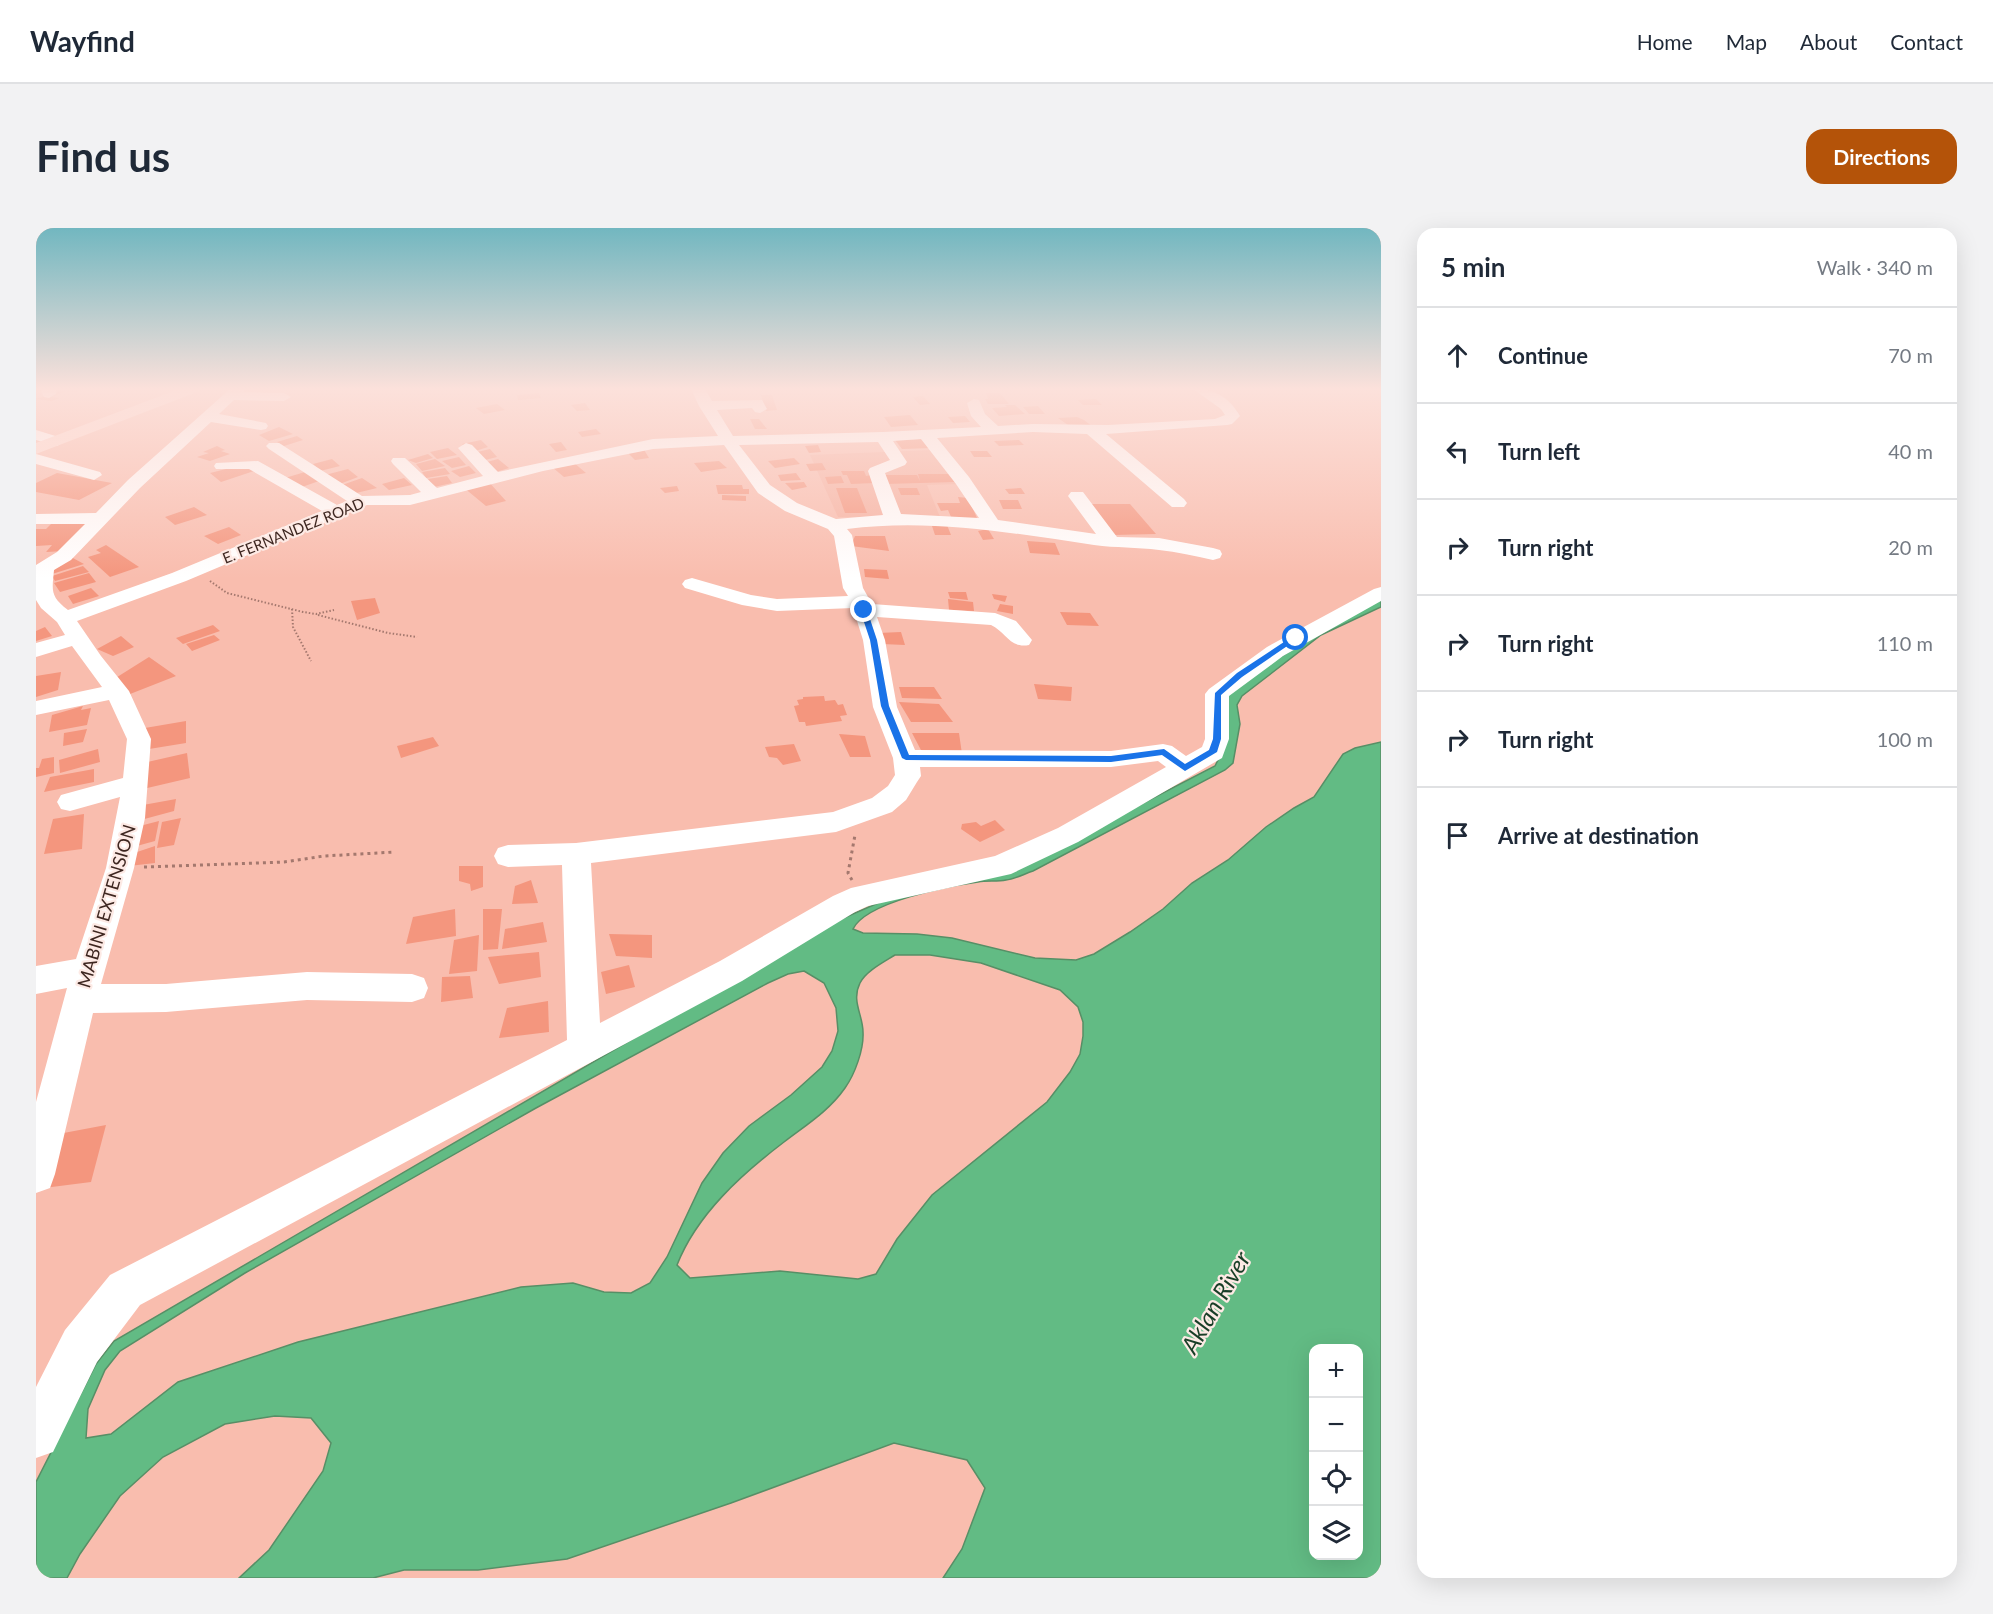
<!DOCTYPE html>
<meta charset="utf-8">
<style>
body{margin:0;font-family:Lato,sans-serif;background:#f2f2f3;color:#1f2937}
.controls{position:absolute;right:18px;bottom:18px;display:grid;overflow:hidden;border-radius:12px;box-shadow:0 6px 24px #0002}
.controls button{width:54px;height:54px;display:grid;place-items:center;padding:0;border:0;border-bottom:2px solid #e0e1e3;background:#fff;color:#1f2937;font:30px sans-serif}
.stop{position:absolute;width:18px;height:18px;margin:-14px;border:4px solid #1a73e8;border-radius:50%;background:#fff}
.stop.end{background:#1a73e8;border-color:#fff;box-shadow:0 2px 6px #0008}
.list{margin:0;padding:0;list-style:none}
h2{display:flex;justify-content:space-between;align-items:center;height:78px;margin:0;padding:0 24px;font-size:26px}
h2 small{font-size:20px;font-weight:400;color:#747a83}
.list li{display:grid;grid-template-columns:39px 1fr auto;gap:18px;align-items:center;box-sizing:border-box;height:96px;padding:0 24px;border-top:2px solid #e0e1e3}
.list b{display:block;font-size:22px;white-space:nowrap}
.list em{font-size:20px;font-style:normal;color:#747a83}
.icon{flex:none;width:33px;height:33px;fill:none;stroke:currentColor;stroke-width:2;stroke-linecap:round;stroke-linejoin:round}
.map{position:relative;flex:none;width:1345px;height:1350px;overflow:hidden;border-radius:18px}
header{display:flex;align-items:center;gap:36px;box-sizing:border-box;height:84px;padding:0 30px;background:#fff;border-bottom:2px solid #e0e1e3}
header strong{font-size:28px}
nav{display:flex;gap:33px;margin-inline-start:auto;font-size:21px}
.intro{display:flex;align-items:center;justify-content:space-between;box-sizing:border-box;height:144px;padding:0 36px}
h1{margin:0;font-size:42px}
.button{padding:15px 27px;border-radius:18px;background:#b45309;color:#fff;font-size:21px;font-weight:700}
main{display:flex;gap:36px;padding:0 36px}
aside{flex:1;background:#fff;border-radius:18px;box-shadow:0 6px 24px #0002}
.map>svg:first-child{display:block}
.built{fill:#f6b2a1}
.water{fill:#62bb84;stroke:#578f66;stroke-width:1.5;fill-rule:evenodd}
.building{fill:#f4967e}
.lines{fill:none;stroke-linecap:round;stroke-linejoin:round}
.path-far1{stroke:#a4786e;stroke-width:2;stroke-dasharray:1.5 2;stroke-linecap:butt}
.path{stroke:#a4786e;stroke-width:3;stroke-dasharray:3 4;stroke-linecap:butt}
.minor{fill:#fff;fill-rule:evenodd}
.major{fill:#ffdcd3;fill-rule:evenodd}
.route{fill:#1a73e8}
.labels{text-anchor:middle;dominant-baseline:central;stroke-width:4.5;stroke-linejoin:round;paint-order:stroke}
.far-street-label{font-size:15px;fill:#3e2721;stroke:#fdeae5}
.street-label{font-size:18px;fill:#3e2721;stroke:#fdeae5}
.near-water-label{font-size:24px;font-style:italic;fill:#183e27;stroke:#fdeae5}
</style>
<header>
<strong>Wayfind</strong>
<nav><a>Home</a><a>Map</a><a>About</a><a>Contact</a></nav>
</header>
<div class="intro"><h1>Find us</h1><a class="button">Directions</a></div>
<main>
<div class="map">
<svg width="1345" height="1350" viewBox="0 0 1345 1350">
<rect width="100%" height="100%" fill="#f9bdae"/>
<!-- built -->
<path class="built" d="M897,222l28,34 -34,1 13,32h-102l-28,-62z"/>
<!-- water -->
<path class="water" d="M1345,370v9l-60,28 -79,61 -5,9 3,19 -7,39 -8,7 -192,101c-9,3 -18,8 -27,9 -9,2 -19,0 -28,2 -29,4 -112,20 -125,47l10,4 54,1 35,4 83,20 41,2 18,-6 36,-22 33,-23 29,-26 36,-23 38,-33 28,-19 20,-11 29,-43 12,-6 26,-6v836h-438l19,-29 23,-61 -18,-28 -73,-17 -163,60 -164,56 -89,11h-74l-31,8h-134l30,-28 54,-79 8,-28 -20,-25 -36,-2 -50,8 -62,33 -43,39 -40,58 -13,24h-31v-96l60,-118 18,-23 718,-418 83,-36 91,-13 209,-108 8,-16v-50l9,-15zM859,727h35l51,8 79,27 18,17 5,15v14l-3,18 -10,18 -23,30 -115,93 -35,44 -21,35 -18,5 -78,-8 -90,7 -13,-13c20,-51 65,-91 107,-123 22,-17 45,-31 61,-54 10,-14 19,-39 18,-56 0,-17 -12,-31 -3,-49 6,-12 24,-21 35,-28zM768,743l20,12 12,25 2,23 -6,20 -10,16 -31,28 -42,31 -26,27 -21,30 -35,74 -17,26 -19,10 -27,-1 -31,-9 -52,4 -223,55 -120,40 -67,52 -25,4 2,-29 17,-39 15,-19 125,-78 291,-165 232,-125 20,-9zM1278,1120h44v208h-44z"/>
<!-- building -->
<path class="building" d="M20,161h27l-8,3 -9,-1 -15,6 8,1 -7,3 -16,-2 21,-7 -6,-1z
M503,165l2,5 -23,2 -1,-5z
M950,165h14l9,11h-21l-3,-5h3z
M725,167h11l5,15 -11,1z
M887,168l7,8 -10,1 -7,-8z
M1060,171l6,6h-19l-5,-5z
M549,175l5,7 -13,1 -6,-6z
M461,176l8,6 -21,4 -8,-6z
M969,177h10l10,9 -26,2 -7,-8 15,-1z
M1002,178l7,8h-16l-6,-7z
M874,187l8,10 -27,2 -7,-10z
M929,188l5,6 -17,1 -5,-6z
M1041,189l7,3 9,7 -25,-2 -10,-7z
M714,191h9l8,10h-12z
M243,199l14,7 -24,7 -10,-6z
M560,201l5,5 -19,3 -4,-5z
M261,208l6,4 -19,6 -7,-4z
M889,211l7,9 -30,1 -7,-9z
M445,212l7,7 -16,5 -10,-8z
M983,212l5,5 -25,1 -5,-5z
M525,214l6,8 -11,2 -7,-8z
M782,217l3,7 -12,1 -4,-7z
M181,218l8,4 -4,1 9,3 -20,7 -13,-4 12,-4 -6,-1z
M412,220l9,7 -20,4 -7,-7z
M607,220l6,10 -14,2 -10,-10z
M454,221l7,8 -16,4 -8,-8z
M934,223h17l5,6h-18z
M392,226l5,4 -17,5 -8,-3z
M423,229l7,8 -14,3 -10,-7z
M758,230l6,6 -25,4 -7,-7z
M296,231l8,7 -20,5 -7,-7z
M399,231l10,7 -23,5 -6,-7z
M462,231l11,9 -13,4 -13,-9z
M683,233l8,7 -26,4 -7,-9z
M537,234l13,11 -22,4 -12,-10z
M786,235l4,7 -16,1 -4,-7z
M206,237l12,6 -33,11 -11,-9z
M433,238l7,7 -16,4 -9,-6z
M409,240l5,6 -24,4 -4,-6z
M312,241l10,8 -21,8 -12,-10z
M805,243h23l2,5 5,-1 3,8 -23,1 -4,-9h-4z
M269,244l14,9 -17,6 -17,-9z
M21,245l55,10 -33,17 -43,-8v-9z
M760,245l5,7 -20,1 -3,-6z
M882,246h33l4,8 -70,2 -4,-9h36l3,6z
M411,248l5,7 -18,4 -6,-8z
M805,248l3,7 -16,1 -3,-7z
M326,250l15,10 -25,6 -10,-9z
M368,250l8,7 -23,5 -7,-6z
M452,253l18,20 -20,5 -23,-19z
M768,254l3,5 -15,3 -7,-7z
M680,257h26l1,4h6v5h-31z
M641,258l2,5 -14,2 -5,-5z
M800,260h21l10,25h-22z
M862,260h19l3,7h-19z
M985,260l4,6h-16l-4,-5z
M686,267l24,1v5l-24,-1z
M922,269l10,1 9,20 -25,1 -4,-9 -7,1 -4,-8h23z
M963,272h19l4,9h-19z
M1053,276h41l26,30 -43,1z
M158,279l13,8 -32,10 -10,-8z
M56,292l-28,31 -18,1 6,-7 -16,1v-17h10l7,-7z
M911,297l4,10h-16l-3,-9z
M193,299l12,8 -23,9 -14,-8z
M952,301l6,10 -11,1 -5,-9z
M819,308h30l4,15 -38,-5z
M991,313l28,2 5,12 -30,-2z
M70,317l33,22 -29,10 -22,-20 13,-4 -5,-3z
M35,329l13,7 -32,10 7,-14z
M47,338l6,6 -34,9 -3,-5z
M828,341l23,1 2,9 -24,-2z
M53,345l7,9 -36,10 -6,-9z
M55,360l8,8 -26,8 -5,-8z
M912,364h18l2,8 -18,-2z
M956,366l15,2 -2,6 -11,-3z
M339,370l5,15 -23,7 -6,-19z
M912,371l25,3 1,9 -25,-1z
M964,376l13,2v8l-16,-3z
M1024,384l30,1 9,13 -32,-1z
M177,397l7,6 -37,13 -7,-6z
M9,399l7,9 -16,5v-10z
M865,404l4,13 -23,-1 -4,-11z
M178,407l6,5 -28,11 -6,-7z
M85,408l13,11 -21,9 -16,-7z
M113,429l27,19 -51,20 -11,-17z
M25,444l-3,18 -22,7v-21z
M998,456l38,3 -1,14 -33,-2z
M863,459h35l8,12 -40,-1z
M788,468l1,5 10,-1 3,5 5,-1 4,11 -7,1 2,5 -36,5 -1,-4h-6l-5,-16 5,-1 -2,-5 6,-1v-2z
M863,474l40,2 14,18h-42z
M47,478l-2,4 10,-2 -4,17 -38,7 3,-17z
M150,493v22l-43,7 -4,-21z
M51,501l-4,13 -20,4 1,-13z
M876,505h47l3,21 -40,-2z
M803,506l26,2 6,21h-21z
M397,509l6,9 -38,12 -4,-12z
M758,516l7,17 -18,4 -6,-7 -8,-1 -4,-10z
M62,521l2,13 -40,11 -1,-13z
M151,525l3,25 -47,11v-26z
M18,529v16l-18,4v-9h3l3,-9z
M58,541v13l-50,10 6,-15z
M140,571l-2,12 -37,10 6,-16z
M48,586l-2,35 -38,5 9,-35z
M145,590l-7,27 -17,3 5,-26z
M959,592l10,10 -25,12 -19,-13 1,-5 14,-2 5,4z
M123,593l-4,20 -22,6 -1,-19z
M119,618v17l-26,3 2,-12z
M423,638h24v21l-12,4 -1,-7 -11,-3z
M495,652l7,23 -26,1 3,-18z
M419,681l1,27 -50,8 7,-27z
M447,681h19l-4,40 -15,1z
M507,694l4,20 -45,7 3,-20z
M573,706l43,1v23l-36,-2z
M443,707l-2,36 -28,3 5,-34z
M503,724l2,25 -42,7 -11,-27z
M593,737l6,22 -29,7 -5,-22z
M434,748l3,22 -32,4 1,-25z
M512,773l1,31 -50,6 8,-30z
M70,897l-15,57 -55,7 17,-54z"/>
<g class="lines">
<!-- path-far1 -->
<path class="path-far1" d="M174,353l17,12 76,19 13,2 18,-4
M256,381l1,18 18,34
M282,387l70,18 29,4"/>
<!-- path -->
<path class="path" d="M108,639l140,-5 40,-6 71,-4
M816,652l-4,-7 7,-38"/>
<!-- minor -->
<path class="minor" d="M7,161h14l-1,5 -7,4 -5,-1 -3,-6z
M194,161h15l-2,3 41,1 7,4 -7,4 -50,-1 -15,14 47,9 2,3 -2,3 -5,1 -50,-8 -71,66 -69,72 -17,10c-2,21 -4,26 14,40l104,-37 150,-62 -73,-42h-33l-2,-3 2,-3 42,-2 79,44 10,-4 -78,-52 -3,-3 3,-3h10l83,53 48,-1 11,-3 -28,-28 -2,-3 2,-3h12l32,30 46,-12 -25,-28 8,-5 6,2 26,27 155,-33 65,-3 -19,-30 -8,-17h14l7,12 50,-1 5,9 -7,4 -5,-1 -3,-4 -35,2 16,26 150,-4 98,-5 -10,-11 -4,-13 7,-4 5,1 6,14 13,12 35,-2 75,1 107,-6 10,-4 -4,-6 -28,-20c22,0 36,8 47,27l-8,8 -5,1 -121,9 78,65 3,4 -3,4h-12l-85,-73 -54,-2 -96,6 32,39 29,43 98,14 -28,-38 3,-4h12l34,45 42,1 54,10 7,2 2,4 -2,4 -7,2c-18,-4 -36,-8 -54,-10 -22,-3 -43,-2 -65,-5 -82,-12 -164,-27 -247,-16l5,6 11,53 9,16 123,9 21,8 16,19 -3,5c-19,4 -23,-13 -38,-20l-114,-8 8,23 12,67 18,43 196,1 52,-7 9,2 14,10 16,-9 3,-8v-45l4,-5 58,-42 107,-58 7,-2v14l-98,55 -54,40v43l-7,19 -144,84 -67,32 -143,32 -13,6 -113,69 -602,324 -43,57 -44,90 -17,6v-71l29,-57 45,-55 457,-235 -5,-175 -54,2 -10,-3 -4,-8 4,-8 10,-3 68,-2 257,-31 39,-14 16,-12 7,-11 -2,-17 -20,-51 -10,-67 -10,-32 -76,3 -35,-6 -57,-17 -3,-4 3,-4 7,-2 59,17 26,4 71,-3 -5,-8 -9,-52 -6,-7 -43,-18 -27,-18 -34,-48 -71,4 -110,22 -133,34h-43l-181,76 -109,40 24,35 28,35 22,48 -6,79 -11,50 -33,116h65l141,-12 105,2 12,4 4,10 -4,10 -12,4 -105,-2 -141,12 -73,1 -38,161 -5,14 -14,5v-91l31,-114 -31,6v-28l40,-7 30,-91 14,-71 -50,14 -9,-2 -4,-7 4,-7 62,-17 4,-39 -18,-39 -73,15v-14l66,-14 -30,-41 -36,11v-14l29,-8 -8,-13 -16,-14 -5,-8v-35l21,-13 28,-28h-49v-10l60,-1 32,-33zM885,211l35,45 23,34 -78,-4 -16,-41 20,-8 2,-3 -14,-21zM842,214l12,18 -20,8 -2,3 15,44 -47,4 -39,-16 -27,-18 -31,-40zM1122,533l8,6 -108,61 -63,28 -144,32 -18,8 -113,65 -120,62 -9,-160 245,-31 56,-20 14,-12 11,-18 4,-6 -1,-9h191z
M0,202l26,8 3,3 -8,5 -21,-6z
M0,226l64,18 2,3 -8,5 -58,-16z"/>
<!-- major -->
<path class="major" d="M143,161h21l-3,3 -161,62v-11z"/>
</g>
<!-- sky -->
<linearGradient id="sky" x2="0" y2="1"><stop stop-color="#72b7c0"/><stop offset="0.46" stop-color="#fce1db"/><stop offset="1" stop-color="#fce1db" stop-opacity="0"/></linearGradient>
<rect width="1345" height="350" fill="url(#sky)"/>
<!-- route -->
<path class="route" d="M828,380l3,2 10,30 12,66 20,49 202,1 53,-7 21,15 24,-14 4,-11 2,-46 22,-20 56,-37 6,2 -57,39 -21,18v44l-4,13 -32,19 -23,-16 -51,7 -205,-2 -4,-2 -21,-52 -11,-66 -10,-30z"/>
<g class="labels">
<!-- far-street labels -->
<g class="far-street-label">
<text transform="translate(257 302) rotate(-22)">E. FERNANDEZ ROAD</text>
</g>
<!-- street labels -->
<g class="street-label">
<text transform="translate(70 678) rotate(-74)">MABINI EXTENSION</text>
</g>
<!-- near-water labels -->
<g class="near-water-label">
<text transform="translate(1179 1074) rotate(-60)">Aklan River</text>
</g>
</g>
</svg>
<div class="controls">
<button>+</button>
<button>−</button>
<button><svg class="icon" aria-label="locate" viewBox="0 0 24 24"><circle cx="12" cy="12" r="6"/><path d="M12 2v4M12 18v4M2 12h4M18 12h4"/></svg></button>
<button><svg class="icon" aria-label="layers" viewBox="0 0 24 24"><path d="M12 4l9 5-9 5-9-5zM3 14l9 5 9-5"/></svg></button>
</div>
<div class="stop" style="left:1260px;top:410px"></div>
<div class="stop end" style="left:828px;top:382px"></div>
</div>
<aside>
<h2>5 min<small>Walk · 340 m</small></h2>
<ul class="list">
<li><svg class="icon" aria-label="ahead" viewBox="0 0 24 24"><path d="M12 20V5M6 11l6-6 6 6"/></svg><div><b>Continue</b></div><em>70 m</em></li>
<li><svg class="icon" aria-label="left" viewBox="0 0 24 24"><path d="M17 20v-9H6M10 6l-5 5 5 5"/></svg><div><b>Turn left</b></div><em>40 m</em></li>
<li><svg class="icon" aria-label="right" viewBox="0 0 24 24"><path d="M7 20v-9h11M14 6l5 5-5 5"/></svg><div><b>Turn right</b></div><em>20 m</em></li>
<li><svg class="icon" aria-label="right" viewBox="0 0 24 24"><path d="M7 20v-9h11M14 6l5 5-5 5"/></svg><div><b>Turn right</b></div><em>110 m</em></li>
<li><svg class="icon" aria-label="right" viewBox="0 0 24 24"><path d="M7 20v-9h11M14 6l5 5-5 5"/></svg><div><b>Turn right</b></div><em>100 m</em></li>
<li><svg class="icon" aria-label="arrive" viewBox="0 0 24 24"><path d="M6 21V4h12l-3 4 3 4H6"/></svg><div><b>Arrive at destination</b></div></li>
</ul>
</aside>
</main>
